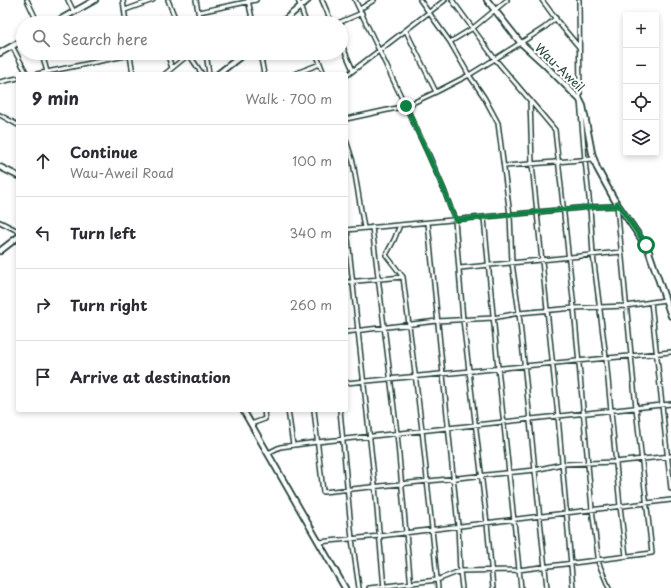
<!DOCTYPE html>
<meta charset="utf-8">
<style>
body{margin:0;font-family:"Playpen Sans",sans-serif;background:#f7f7f7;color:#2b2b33}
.controls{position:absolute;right:12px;top:12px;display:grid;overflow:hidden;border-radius:4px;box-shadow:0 2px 6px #0003}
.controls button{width:36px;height:36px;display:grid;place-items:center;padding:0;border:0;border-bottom:1px solid #e1e1e2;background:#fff;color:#2b2b33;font:20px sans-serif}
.stop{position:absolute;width:12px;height:12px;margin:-9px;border:3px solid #0b8043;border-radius:50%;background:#fff}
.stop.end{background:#0b8043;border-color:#fff;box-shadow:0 1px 4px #0008}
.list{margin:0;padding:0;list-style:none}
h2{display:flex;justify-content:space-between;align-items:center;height:52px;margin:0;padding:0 16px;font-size:17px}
h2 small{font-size:13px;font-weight:400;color:#7c7c81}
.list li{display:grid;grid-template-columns:26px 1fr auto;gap:12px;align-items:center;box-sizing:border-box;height:72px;padding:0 16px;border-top:1px solid #e1e1e2}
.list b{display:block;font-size:15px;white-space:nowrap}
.list p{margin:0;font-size:13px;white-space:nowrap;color:#7c7c81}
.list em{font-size:13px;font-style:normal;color:#7c7c81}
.icon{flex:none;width:22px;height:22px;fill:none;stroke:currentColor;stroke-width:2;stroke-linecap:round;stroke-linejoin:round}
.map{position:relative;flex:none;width:671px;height:588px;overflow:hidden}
.search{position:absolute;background:#fff;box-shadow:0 2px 6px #0003;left:16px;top:16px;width:332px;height:44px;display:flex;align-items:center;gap:10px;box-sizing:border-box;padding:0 14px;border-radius:22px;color:#7c7c81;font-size:15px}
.panel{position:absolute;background:#fff;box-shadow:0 2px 6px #0003;left:16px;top:72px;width:332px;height:340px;border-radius:4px}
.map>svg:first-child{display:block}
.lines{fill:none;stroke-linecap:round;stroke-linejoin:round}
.street-casing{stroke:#1f3d34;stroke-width:6}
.secondary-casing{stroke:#1f3d34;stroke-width:8}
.street{stroke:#fff;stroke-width:3}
.secondary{stroke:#fff;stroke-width:4.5}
.route{stroke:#0b8043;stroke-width:5}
.labels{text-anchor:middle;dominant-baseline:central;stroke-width:4;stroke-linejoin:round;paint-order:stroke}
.street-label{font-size:12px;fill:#1f3d34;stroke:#fff}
</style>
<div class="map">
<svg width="671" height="588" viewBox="0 0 671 588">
<rect width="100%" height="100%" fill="#fff"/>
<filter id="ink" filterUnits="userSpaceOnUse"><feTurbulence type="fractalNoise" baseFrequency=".025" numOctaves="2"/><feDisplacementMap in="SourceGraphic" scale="8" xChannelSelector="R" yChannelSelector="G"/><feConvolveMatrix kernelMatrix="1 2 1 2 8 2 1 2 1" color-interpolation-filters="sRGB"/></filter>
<g filter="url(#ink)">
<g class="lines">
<defs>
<path id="street" d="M27,0l11,23
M68,0l6,12
M123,0l3,23
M168,0l9,23
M196,0l4,23
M248,0l5,23
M298,0l8,23
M322,0l10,23
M355,0l73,153 16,37 11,30 8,100 24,203 6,65
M420,0l30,42 19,33 15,22 14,26 12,92 2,48 7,50 28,275
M452,0l43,59 60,71 19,178 18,201 7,55 10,24
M542,0l16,22 21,25
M579,0l1,100 5,60 5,47 3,48 13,103 14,148 6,50
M360,9l14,-9
M125,10l28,-10
M199,12l57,-12
M338,23l24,-10
M406,31l30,61
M450,42l23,-14 34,-28
M341,43l12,27
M12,46l15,28
M42,53l5,19
M167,53l5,15
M188,53l14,21
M206,53l3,21
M260,53l4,21
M316,53l8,21
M130,55l3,19
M261,57l8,-4
M37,74l93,-19
M165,74l23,-19
M294,74l26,-10
M346,76l99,-76
M0,82l18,-4
M530,100l2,64 26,252 15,172
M0,115l18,10
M346,119l60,-13 30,-14 33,-17 26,-16 49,-31 12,-10
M346,140l7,22 11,66
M505,166l88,-7
M484,218l14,150 23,220
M0,222l18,9
M428,223l30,303 2,45 2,17
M400,225l-6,15 -8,15 17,22 19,153 16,158
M372,227l25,206 14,155
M346,230l244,-23 27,-1
M347,230l28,256 9,102
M460,268l161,-16
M346,282l57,-5
M651,302l20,187
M346,332l91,-11 56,-3 26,-5 55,-5 52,-2 39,-6
M346,383l325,-31
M288,410l5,35
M314,410l9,82 212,-22 27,-6 53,-2 56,-6
M340,410l12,129 7,49
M251,424l14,-5 -1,-9
M268,453l12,-6 37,-5 354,-38
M319,542l61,-6 291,-36
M369,588l68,-8 23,-9 58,-1 134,-17 -16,-145 -19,-203"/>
<path id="secondary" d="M487,0l33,42 23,21 37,37 3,6 9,47 5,15 17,31 34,50 23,67
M54,23l41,-23
M281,23l27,-23
M0,53l23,-13
M218,74l27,-21
M0,167l18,9
M0,251l18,-14
M243,410l102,178"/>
</defs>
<!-- street casing -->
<use href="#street" class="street-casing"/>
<!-- secondary casing -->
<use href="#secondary" class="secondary-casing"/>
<!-- street -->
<use href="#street" class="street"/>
<!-- secondary -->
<use href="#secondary" class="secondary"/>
</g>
</g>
<g class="lines" filter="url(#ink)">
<!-- route -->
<path class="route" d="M406,106l38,84 11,30 135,-13 27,-1v-3l29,42"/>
</g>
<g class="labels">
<!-- street labels -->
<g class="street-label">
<text transform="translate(560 67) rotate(44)">Wau-Aweil</text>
</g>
</g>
</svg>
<div class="controls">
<button>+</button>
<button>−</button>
<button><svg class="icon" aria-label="locate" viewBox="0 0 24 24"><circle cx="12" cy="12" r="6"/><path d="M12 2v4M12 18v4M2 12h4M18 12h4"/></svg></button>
<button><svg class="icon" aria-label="layers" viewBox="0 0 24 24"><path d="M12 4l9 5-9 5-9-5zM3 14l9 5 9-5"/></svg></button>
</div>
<div class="stop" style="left:646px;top:245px"></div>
<div class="stop end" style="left:406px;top:106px"></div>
<div class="search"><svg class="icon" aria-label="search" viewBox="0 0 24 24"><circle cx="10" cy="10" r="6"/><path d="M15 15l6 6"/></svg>Search here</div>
<section class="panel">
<h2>9 min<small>Walk · 700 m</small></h2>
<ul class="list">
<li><svg class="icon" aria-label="ahead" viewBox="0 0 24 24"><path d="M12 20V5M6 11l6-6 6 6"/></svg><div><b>Continue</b><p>Wau-Aweil Road</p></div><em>100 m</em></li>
<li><svg class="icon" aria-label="left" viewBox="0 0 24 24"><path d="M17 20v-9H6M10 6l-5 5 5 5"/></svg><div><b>Turn left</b></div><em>340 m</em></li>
<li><svg class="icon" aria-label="right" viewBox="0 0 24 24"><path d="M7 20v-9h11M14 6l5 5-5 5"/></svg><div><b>Turn right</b></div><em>260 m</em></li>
<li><svg class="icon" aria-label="arrive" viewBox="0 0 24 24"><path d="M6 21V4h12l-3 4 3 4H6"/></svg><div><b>Arrive at destination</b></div></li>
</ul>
</section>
</div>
